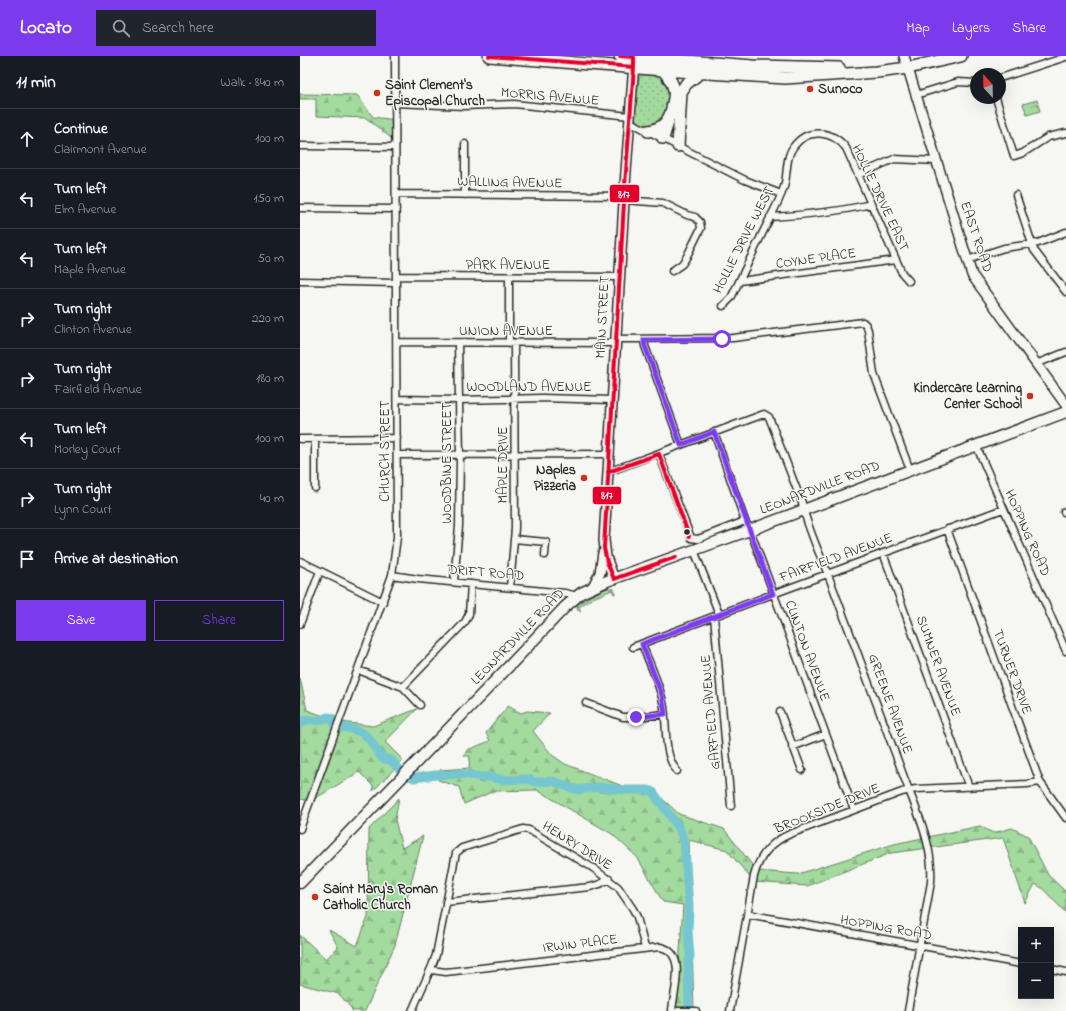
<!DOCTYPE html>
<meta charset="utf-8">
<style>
body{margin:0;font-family:"Indie Flower",sans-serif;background:#20242c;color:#f1f3f6}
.controls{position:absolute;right:12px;bottom:12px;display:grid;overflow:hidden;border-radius:0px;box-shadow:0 4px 16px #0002}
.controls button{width:36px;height:36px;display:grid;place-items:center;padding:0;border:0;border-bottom:1px solid #363941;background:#171b24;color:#f1f3f6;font:20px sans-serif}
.compass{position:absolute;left:670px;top:12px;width:36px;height:36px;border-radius:50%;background:#171b24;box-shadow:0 4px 16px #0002;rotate:338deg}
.stop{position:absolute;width:12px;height:12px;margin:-9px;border:3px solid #7c3aed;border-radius:50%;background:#fff}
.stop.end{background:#7c3aed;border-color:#fff;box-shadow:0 1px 4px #0008}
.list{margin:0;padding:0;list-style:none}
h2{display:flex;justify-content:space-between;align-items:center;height:52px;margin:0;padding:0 16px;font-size:17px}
h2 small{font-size:13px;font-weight:400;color:#9ea1a6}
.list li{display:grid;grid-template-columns:26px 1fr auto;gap:12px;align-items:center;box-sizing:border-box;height:60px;padding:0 16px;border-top:1px solid #363941}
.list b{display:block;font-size:15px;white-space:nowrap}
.list p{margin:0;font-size:13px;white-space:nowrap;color:#9ea1a6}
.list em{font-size:13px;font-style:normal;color:#9ea1a6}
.actions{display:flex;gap:8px;padding:12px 16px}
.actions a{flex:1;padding:9px 0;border:1px solid #7c3aed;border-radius:0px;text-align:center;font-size:14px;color:#7c3aed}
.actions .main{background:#7c3aed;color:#fff}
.icon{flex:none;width:22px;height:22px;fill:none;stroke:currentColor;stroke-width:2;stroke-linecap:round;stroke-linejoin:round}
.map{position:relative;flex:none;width:766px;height:955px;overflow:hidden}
header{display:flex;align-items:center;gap:24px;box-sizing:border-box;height:56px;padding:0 20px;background:#7c3aed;color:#fff}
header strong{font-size:19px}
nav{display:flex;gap:22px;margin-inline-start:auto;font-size:14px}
.search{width:280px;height:36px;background:#20242c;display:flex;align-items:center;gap:10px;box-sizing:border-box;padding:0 14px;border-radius:0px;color:#9ea1a6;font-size:15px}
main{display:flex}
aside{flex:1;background:#171b24}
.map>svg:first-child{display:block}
.grass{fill:url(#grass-dots);stroke:#678264}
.forest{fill:url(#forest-firs);stroke:#678264}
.park{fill:url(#park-crowns);stroke:#678264}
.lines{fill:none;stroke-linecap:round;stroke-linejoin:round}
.river{stroke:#76c6d1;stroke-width:9}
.street-casing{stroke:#2b2b2b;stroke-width:9}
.secondary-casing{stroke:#2b2b2b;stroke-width:12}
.primary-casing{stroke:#2b2b2b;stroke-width:13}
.highway-casing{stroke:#2b2b2b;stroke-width:14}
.street{stroke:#f6f6f2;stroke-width:6}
.secondary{stroke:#f6f6f2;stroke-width:9}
.primary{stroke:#f6f6f2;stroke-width:10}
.highway{stroke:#f6f6f2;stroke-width:11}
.bus-1-casing{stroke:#f6f6f2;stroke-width:7}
.bus-1{stroke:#e4002b;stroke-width:4}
.route{stroke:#7c3aed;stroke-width:5}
.poi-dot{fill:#c8321e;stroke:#f6f6f2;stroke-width:1.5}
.bus-dot{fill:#2b2b2b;stroke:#f6f6f2;stroke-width:1.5}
.labels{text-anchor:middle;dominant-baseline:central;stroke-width:3;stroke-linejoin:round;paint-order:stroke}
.poi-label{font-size:14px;font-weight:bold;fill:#2b2b2b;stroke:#f6f6f2;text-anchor:start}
.street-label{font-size:14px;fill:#2b2b2b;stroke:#f6f6f2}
.line-badge{stroke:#f6f6f2;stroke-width:1.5}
.badge-label{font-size:11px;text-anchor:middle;font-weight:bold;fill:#fff}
</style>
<header>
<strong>Locato</strong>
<div class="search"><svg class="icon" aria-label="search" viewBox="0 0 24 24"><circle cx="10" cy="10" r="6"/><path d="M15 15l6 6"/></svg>Search here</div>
<nav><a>Map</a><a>Layers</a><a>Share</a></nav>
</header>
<main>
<aside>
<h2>11 min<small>Walk · 840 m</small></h2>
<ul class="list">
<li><svg class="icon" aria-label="ahead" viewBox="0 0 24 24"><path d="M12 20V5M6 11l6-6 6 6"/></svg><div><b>Continue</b><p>Clairmont Avenue</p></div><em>100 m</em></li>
<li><svg class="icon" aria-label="left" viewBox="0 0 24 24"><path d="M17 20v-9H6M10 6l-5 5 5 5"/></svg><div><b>Turn left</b><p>Elm Avenue</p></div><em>150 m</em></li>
<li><svg class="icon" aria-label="left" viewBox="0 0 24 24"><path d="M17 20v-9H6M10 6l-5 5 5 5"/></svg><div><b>Turn left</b><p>Maple Avenue</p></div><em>50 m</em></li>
<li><svg class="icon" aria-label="right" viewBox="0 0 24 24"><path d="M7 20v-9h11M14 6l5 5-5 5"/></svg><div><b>Turn right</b><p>Clinton Avenue</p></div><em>220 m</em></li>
<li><svg class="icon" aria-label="right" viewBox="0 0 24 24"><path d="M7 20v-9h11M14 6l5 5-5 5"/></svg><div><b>Turn right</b><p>Fairfield Avenue</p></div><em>180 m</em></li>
<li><svg class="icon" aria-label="left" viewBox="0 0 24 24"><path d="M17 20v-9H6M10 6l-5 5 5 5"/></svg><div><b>Turn left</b><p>Morley Court</p></div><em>100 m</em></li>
<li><svg class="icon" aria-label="right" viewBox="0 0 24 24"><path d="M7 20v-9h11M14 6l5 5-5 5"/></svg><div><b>Turn right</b><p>Lynn Court</p></div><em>40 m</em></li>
<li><svg class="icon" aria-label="arrive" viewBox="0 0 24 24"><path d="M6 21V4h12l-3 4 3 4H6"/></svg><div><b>Arrive at destination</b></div></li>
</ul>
<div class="actions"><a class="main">Save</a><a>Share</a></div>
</aside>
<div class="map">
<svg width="766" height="955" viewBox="0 0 766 955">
<defs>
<pattern id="grass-dots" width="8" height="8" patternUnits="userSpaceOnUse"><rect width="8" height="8" fill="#a3da9e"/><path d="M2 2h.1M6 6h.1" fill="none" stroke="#8cbb88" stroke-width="1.8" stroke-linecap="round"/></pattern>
<pattern id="forest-firs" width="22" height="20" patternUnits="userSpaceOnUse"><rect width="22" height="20" fill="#a3da9e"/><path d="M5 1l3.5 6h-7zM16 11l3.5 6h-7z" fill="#8cbb88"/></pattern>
<pattern id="park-crowns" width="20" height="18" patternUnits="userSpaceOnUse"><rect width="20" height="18" fill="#a3da9e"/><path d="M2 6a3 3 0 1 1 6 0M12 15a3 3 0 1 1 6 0" fill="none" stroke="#8cbb88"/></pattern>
</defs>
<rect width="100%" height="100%" fill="#f6f6f2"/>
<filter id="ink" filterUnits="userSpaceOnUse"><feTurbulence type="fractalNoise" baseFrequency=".025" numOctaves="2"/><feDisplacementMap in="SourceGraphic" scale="8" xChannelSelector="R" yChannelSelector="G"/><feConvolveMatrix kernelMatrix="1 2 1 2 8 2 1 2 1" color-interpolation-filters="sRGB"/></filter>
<g filter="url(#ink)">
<!-- grass -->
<path class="grass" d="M343,17l17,2 9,9 -1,29 -14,13c-5,0 -14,0 -18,-6 -4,-5 2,-34 3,-42z
M308,532l6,1 1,5h-1l-2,-4 -19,8 -14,9 2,5 -3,-2 -1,-4c9,-8 20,-14 31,-18z"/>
<!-- forest -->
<path class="forest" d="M0,38l57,1 16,22 23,3v22l-30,-24 -50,-2v-17h-16z
M0,622l7,32 34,12 32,4 44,-17 -32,33 18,18 -30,31 1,-4 -15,-15 -48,29 -11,-2z
M208,650l13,7 6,-2 23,2 -17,18 19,24 13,9 81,31 6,-6 27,25 45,15 33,42 41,3 96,-30 86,-18 13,7 19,-5 16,8 20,39 18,17v21l-24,-25 -7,-4 -10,19 -22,-65 -112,15 -84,33 -53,-4 -27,-32 -38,-10 5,171h-18l7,-106 -20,-3 -26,-45 -25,-23 -75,-44 -43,1 -30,13 -5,-17 -21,-7 2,-10 29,-2 1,-12h-6l3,-6 23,-9 -4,-8z
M99,742l-4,22 7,28 21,-12 -28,109 -30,66h-13v-2l-13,-15 -39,-10v-49l26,24 12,-12 -9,-17 28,16 11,-29 1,-88z"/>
<!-- park -->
<path class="park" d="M737,44l3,11 -13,4 -4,-11z"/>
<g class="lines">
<!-- river -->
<path class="river" d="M0,668c6,-6 10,-5 18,-3l9,-4 5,1 2,6
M42,671c29,5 24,10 40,31l9,2 9,10 14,8 22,-3 28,-1 17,3h9l13,3 25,-1 8,3 17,-1 24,9 22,-3 24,3h26l4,2 26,36 5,13 5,65 -1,26 2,24 -2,8 1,41"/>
<defs>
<path id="street" d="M700,22l66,-21
M616,39l42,-13 18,1
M696,42l18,58 9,-3 25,-16 18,-4
M95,47l69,3 50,-2 116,12
M329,68h5l14,7 97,49 36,14
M0,90l95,1
M558,119l36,-16 43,2
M96,138l228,2
M165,139v-51
M716,139l18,55 32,42
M324,144l39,3 24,12 8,2 5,5 1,6 -15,30 -4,6 -10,7
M0,152l96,1
M470,161c34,-2 68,-5 101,-13
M667,204l37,-12 34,-5 28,-11
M96,220l223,1
M0,225l96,2
M440,225l156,-21
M423,250l8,-8c12,-24 23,-48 35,-72 6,-12 14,-26 18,-39 4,-13 1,-30 10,-41 14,-19 39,-15 52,2l56,125 7,8
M316,283l117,-1 130,-16 3,3 2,5 6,44 36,96
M344,284l1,6 36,99
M97,286l219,1
M209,287v-66
M736,308l30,-12
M97,343l62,1 83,-2 70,2
M414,376l31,89 5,9 104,280
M0,383l97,-1
M15,383v49
M676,389l90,206
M359,398l32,84 7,1 47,-18
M97,399l213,-1
M308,416l156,-58 5,3 33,86c6,28 20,55 30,82 23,61 46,123 69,184 13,37 33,74 30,113l-23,129
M764,456l2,-1
M647,473l93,253 26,36
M214,483l32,3 -1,13
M394,494l25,64
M583,497l86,234
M0,505l83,41
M92,519l26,4 147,14 12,3
M154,526l5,-56 1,-71 -2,-112
M210,531l5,-59 -1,-185
M414,560l17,190
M0,568l20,-53
M342,588c7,19 17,38 21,58 5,22 -1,51 14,69
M333,591l140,-53 230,-85
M58,614l45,17 17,18
M103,631l62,-65 4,-8 2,-30
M286,647l37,14h13l29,-3
M480,656l22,58
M492,691l34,-13
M0,773l92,-254 5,-38 -2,-481
M146,846l144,-15 10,-3 9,-5
M447,858l274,50
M751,913l15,3
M131,914l15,2 214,-25c28,5 13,46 12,64
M112,955l20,-45 4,-11 20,-102 6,-5 61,-19 6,1 64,38 25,19 15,22 4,8 8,31
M378,955h18
M430,955l24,-135c5,-20 17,-34 36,-42l112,-42 14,-3 111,-5 13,-2"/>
<path id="secondary" d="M604,0l68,219 94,130
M314,523l-8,-22 -2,-17 21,-355 9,-122
M292,532l8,-15 3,-20"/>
<path id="primary" d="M0,827l214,-222 51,-54 16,-14 26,-12 143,-51 316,-118"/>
<path id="highway" d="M189,0l174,14 122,8 92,-6 31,-4 53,-12
M320,0l133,10 86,2
M348,75c17,-2 23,-13 25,-28 1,-4 2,-9 1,-13 -1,-7 -6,-14 -11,-20
M363,82l5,-16
M378,90l3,-54 5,-8 15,-12"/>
</defs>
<!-- street casing -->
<use href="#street" class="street-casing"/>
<!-- secondary casing -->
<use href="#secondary" class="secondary-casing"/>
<!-- primary casing -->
<use href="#primary" class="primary-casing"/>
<!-- highway casing -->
<use href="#highway" class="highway-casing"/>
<!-- street -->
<use href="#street" class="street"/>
<!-- secondary -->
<use href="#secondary" class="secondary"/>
<!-- primary -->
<use href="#primary" class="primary"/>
<!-- highway -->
<use href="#highway" class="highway"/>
<defs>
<path id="bus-1" d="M189,0l145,11
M320,0l14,1v10l-9,118 -21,363 3,14 7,17 62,-22
M308,416l51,-18 30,82"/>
</defs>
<!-- bus-1 casing -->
<use href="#bus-1" class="bus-1-casing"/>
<!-- bus-1 -->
<use href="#bus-1" class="bus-1"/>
</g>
</g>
<g class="lines" filter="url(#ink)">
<!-- route -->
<path class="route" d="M336,661l29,-3 -3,-19 -20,-51 131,-50 -59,-162 -33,13 -36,-99 -1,-6 78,-1"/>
</g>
<!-- markers -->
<g class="poi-dot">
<circle cx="510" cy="33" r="4"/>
<circle cx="77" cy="37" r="4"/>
<circle cx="730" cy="340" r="4"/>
<circle cx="284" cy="422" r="4"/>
<circle cx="15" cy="841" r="4"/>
</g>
<circle class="bus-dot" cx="387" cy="476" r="3.5"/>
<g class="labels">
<!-- poi labels -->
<g class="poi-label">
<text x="85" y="29">Saint Clement's<tspan x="85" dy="16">Episcopal Church</tspan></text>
<text x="518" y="33">Sunoco</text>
<text x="722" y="332" text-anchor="end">Kindercare Learning<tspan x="722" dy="16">Center School</tspan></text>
<text x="276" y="414" text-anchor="end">Naples<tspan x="276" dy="16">Pizzeria</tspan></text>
<text x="23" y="833">Saint Mary's Roman<tspan x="23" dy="16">Catholic Church</tspan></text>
</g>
<!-- street labels -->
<g class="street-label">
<text transform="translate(250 41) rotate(5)">MORRIS AVENUE</text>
<text transform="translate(210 127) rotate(1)">WALLING AVENUE</text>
<text transform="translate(580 142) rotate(65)">HOLLIE DRIVE EAST</text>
<text transform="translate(676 181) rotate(71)">EAST ROAD</text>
<text transform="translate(444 184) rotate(-63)">HOLLIE DRIVE WEST</text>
<text transform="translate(516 203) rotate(-8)">COYNE PLACE</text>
<text x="208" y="209">PARK AVENUE</text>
<text transform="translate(303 261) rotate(-87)">MAIN STREET</text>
<text x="206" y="275">UNION AVENUE</text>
<text x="229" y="331">WOODLAND AVENUE</text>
<text transform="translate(85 395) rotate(-90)">CHURCH STREET</text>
<text transform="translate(147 407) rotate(-90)">WOODBINE STREET</text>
<text transform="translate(203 409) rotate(-90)">MAPLE DRIVE</text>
<text transform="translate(520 432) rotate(-21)">LEONARDVILLE ROAD</text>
<text transform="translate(727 477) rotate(66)">HOPPING ROAD</text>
<text transform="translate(536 502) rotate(-20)">FAIRFIELD AVENUE</text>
<text transform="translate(186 517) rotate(5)">DRIFT ROAD</text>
<text transform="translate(218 581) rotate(-46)">LEONARDVILLE ROAD</text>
<text transform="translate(507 595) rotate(70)">CLINTON AVENUE</text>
<text transform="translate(638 610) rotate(70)">SUMNER AVENUE</text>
<text transform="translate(712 616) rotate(70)">TURNER DRIVE</text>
<text transform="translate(590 648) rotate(70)">GREENE AVENUE</text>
<text transform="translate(411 656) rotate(-95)">GARFIELD AVENUE</text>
<text transform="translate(527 753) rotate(-22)">BROOKSIDE DRIVE</text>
<text transform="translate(277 790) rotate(32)">HENRY DRIVE</text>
<text transform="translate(586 872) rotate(10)">HOPPING ROAD</text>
<text transform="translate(280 888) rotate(-7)">IRWIN PLACE</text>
</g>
</g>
<g class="line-badge">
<rect x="309" y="128" width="31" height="19" rx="4" fill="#e4002b"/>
<rect x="292" y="430" width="30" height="19" rx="4" fill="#e4002b"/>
</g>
<g class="badge-label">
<text x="324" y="142">817</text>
<text x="307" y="443">817</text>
</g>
</svg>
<div class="controls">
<button>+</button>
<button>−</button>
</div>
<svg class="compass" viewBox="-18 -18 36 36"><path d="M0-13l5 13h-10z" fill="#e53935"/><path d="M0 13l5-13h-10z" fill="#9ea1a6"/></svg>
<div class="stop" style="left:422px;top:283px"></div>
<div class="stop end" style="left:336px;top:661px"></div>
</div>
</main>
